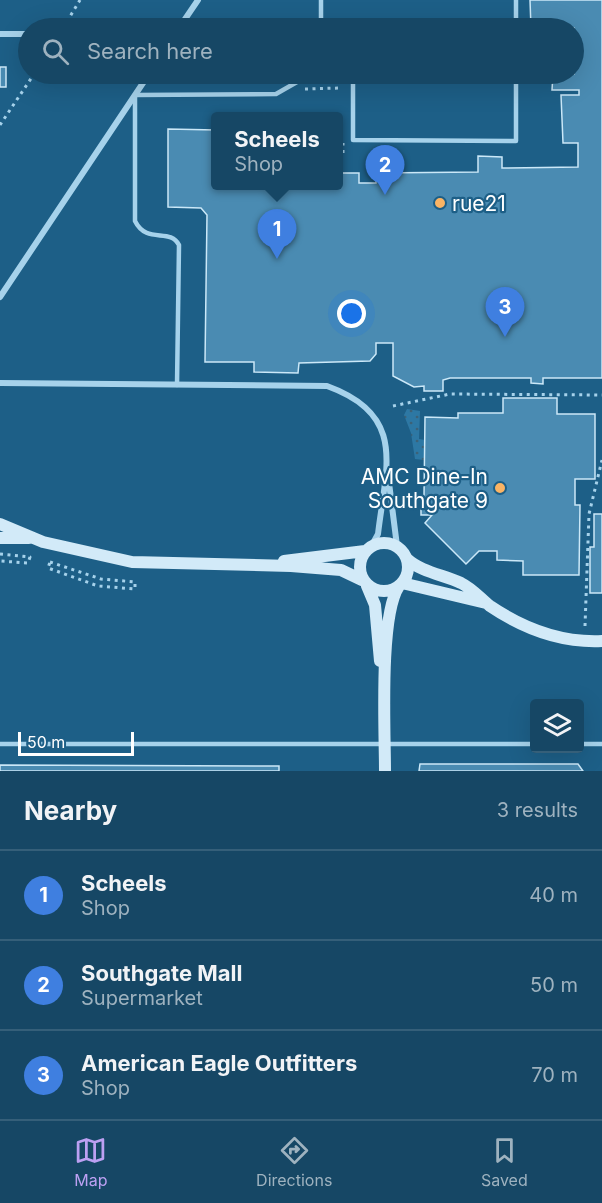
<!DOCTYPE html>
<style>
body{margin:0;font-family:Inter,sans-serif;background:#1f4e6b;color:#f1f3f6}
.controls{position:absolute;right:18px;bottom:18px;display:grid;overflow:hidden;border-radius:6px;box-shadow:0 6px 24px #0002}
.controls button{width:54px;height:54px;display:grid;place-items:center;padding:0;border:0;border-bottom:2px solid #355f79;background:#164765;color:#f1f3f6;font:30px sans-serif}
.scale{position:absolute;left:18px;bottom:15px;width:116px;box-sizing:border-box;padding-left:6px;border:3px solid #fff;border-top:0;font-size:16px;line-height:21px;white-space:nowrap;color:#fff;-webkit-text-stroke:4px #1d5f87;paint-order:stroke}
.you{position:absolute;left:352px;top:314px;width:21px;height:21px;margin:-15px;border:4px solid #fff;border-radius:50%;background:#1a73e8;box-shadow:0 0 0 9px #1a73e833}
.badge{display:grid;place-items:center;width:39px;height:39px;border-radius:50%;background:#bca0f2;color:#fff;font-size:20px;font-weight:700}
.pin{position:absolute;translate:-50% -50px;filter:drop-shadow(0 2px 3px #0008)}
.pin::after{content:'';position:absolute;top:32px;width:21px;height:18px;background:inherit;clip-path:polygon(0 0,100% 0,50% 100%)}
.popup{position:absolute;left:211px;top:112px;width:132px;height:78px;box-sizing:border-box;display:grid;place-content:center;border-radius:6px;background:#164765;filter:drop-shadow(0 2px 4px #0005);font-size:20px;white-space:nowrap;color:#9eb2bf}
.popup b{font-size:22px;color:#f1f3f6}
.popup::after{content:'';position:absolute;left:50%;top:100%;margin-left:-12px;border:12px solid transparent;border-top-color:#164765}
.list{margin:0;padding:0;list-style:none}
h2{display:flex;justify-content:space-between;align-items:center;height:78px;margin:0;padding:0 24px;font-size:26px}
h2 small{font-size:20px;font-weight:400;color:#9eb2bf}
.list li{display:grid;grid-template-columns:39px 1fr auto;gap:18px;align-items:center;box-sizing:border-box;height:90px;padding:0 24px;border-top:2px solid #355f79}
.list b{display:block;font-size:22px;white-space:nowrap}
.list p{margin:0;font-size:20px;white-space:nowrap;color:#9eb2bf}
.list em{font-size:20px;font-style:normal;color:#9eb2bf}
.icon{flex:none;width:33px;height:33px;fill:none;stroke:currentColor;stroke-width:2;stroke-linecap:round;stroke-linejoin:round}
.map{position:relative;flex:none;width:602px;height:771px;overflow:hidden}
.search{position:absolute;background:#164765;box-shadow:0 6px 24px #0002;left:18px;right:18px;top:18px;height:66px;display:flex;align-items:center;gap:15px;box-sizing:border-box;padding:0 21px;border-radius:33px;color:#9eb2bf;font-size:22px}
.sheet{height:348px;background:#164765}
nav{display:flex;justify-content:space-around;align-items:center;box-sizing:border-box;height:84px;border-top:2px solid #355f79;background:#164765;font-size:16px;color:#9eb2bf}
nav a{display:grid;justify-items:center;gap:3px}
nav .on{color:#bca0f2}
.map>svg:first-child{display:block}
.grass{fill:url(#grass-dots)}
.building{fill:#4a8bb2;stroke:#cbe8f8;stroke-width:1.5}
.lines{fill:none;stroke-linecap:round;stroke-linejoin:round}
.path{stroke:#a6d2eb;stroke-width:3;stroke-dasharray:3 4.5;stroke-linecap:butt}
.lane{stroke:#a6d2eb;stroke-width:4.5}
.street{stroke:#a6d2eb;stroke-width:6}
.secondary{stroke:#d2eaf8;stroke-width:12}
.poi-dot{fill:#fbb464;stroke:#1d5f87;stroke-width:2}
.labels{text-anchor:middle;dominant-baseline:central;stroke-width:4.5;stroke-linejoin:round;paint-order:stroke}
.poi-label{font-size:21px;fill:#fff;stroke:#1d5f87;text-anchor:start}
</style>
<div class="map">
<svg width="602" height="771" viewBox="0 0 602 771">
<defs>
<pattern id="grass-dots" width="8" height="8" patternUnits="userSpaceOnUse" patternTransform="scale(1.5)"><rect width="8" height="8" fill="#2d78a4"/><path d="M2 2h.1M6 6h.1" fill="none" stroke="#3c6278" stroke-width="1.8" stroke-linecap="round"/></pattern>
</defs>
<rect width="100%" height="100%" fill="#1d5f87"/>
<!-- grass -->
<path class="grass" d="M407,409l13,2 -1,28 6,1 -1,20 -9,-1 -4,-26 -7,-18z"/>
<!-- building -->
<path class="building" d="M530,0h72v378h-59v6l-12,-1v-5h-81l-7,2v11h-19v-5l-10,1 -21,-11v-33h-17v11l-6,7 -71,2 -1,10 -44,-1v-10h-49l2,-147 -6,-7 -33,-1v-78l48,1v56h122v-54h4v41h17v10h17v-10l102,-1v-16l24,1v11l76,-1v-24h-15l-2,-48h18v-5h-27l1,-16h21v-46h-43z
M0,67h6v20h-6z
M503,398h54v16h38v65h-20v26h5l-1,70h-56v-14l-26,-1v-9h-18l-13,13 -41,-41 7,-8h-11v-18h3l1,-80 33,1v-5h45z
M594,514h8v79h-12v-46h4z
M420,764h158l5,7h-164z
M0,765l279,1v5h-279z"/>
<g class="lines">
<!-- path -->
<path class="path" d="M63,28l17,-28
M305,89l35,-1
M0,125l34,-51
M343,153v-10
M393,406l57,-12 152,1
M0,554l30,3 -2,6 -28,-2
M50,562l51,17 34,3v7l-37,-3 -50,-18z
M585,626l4,-112 13,-54"/>
<!-- lane -->
<path class="lane" d="M321,0v28
M516,0v28
M333,74l15,6h168v-6
M353,80v60l163,1v-61
M177,385l2,-140c-9,-18 -32,0 -44,-24v-126l141,-1 35,-20
M0,744h534
M580,744h22"/>
<!-- street -->
<path class="street" d="M179,28l19,-28
M0,34h25
M0,297l149,-223
M0,383l327,3c80,29 59,80 51,148l-6,11
M387,467l10,79"/>
<!-- secondary -->
<path class="secondary" d="M0,524l43,18 89,20 159,4 50,4 21,10
M0,538h29
M360 567a24 24 0 1 1 48 0a24 24 0 1 1-48 0Z
M407,559c14,13 37,16 54,24 12,6 19,15 29,23 34,23 70,37 112,35
M284,561l81,-10
M402,583l84,20
M367,586l8,19 5,56
M385,771c0,-40 -6,-155 14,-185"/>
</g>
<!-- markers -->
<g class="poi-dot">
<circle cx="440" cy="203" r="6"/>
<circle cx="500" cy="488" r="6"/>
</g>
<g class="labels">
<!-- poi labels -->
<g class="poi-label">
<text x="452" y="203">rue21</text>
<text x="488" y="476" text-anchor="end">AMC Dine-In<tspan x="488" dy="24">Southgate 9</tspan></text>
</g>
</g>
</svg>
<div class="controls">
<button><svg class="icon" aria-label="layers" viewBox="0 0 24 24"><path d="M12 4l9 5-9 5-9-5zM3 14l9 5 9-5"/></svg></button>
</div>
<div class="scale">50 m</div>
<div class="you"></div>
<div class="pin badge" style="left:277px;top:259px;background:#3f7fe0">1</div>
<div class="popup"><b>Scheels</b>Shop</div>
<div class="pin badge" style="left:385px;top:195px;background:#3f7fe0">2</div>
<div class="pin badge" style="left:505px;top:337px;background:#3f7fe0">3</div>
<div class="search"><svg class="icon" aria-label="search" viewBox="0 0 24 24"><circle cx="10" cy="10" r="6"/><path d="M15 15l6 6"/></svg>Search here</div>
</div>
<section class="sheet">
<h2>Nearby<small>3 results</small></h2>
<ul class="list">
<li><span class="badge" style="background:#3f7fe0">1</span><div><b>Scheels</b><p>Shop</p></div><em>40 m</em></li>
<li><span class="badge" style="background:#3f7fe0">2</span><div><b>Southgate Mall</b><p>Supermarket</p></div><em>50 m</em></li>
<li><span class="badge" style="background:#3f7fe0">3</span><div><b>American Eagle Outfitters</b><p>Shop</p></div><em>70 m</em></li>
</ul>
</section>
<nav>
<a class="on"><svg class="icon" aria-label="map" viewBox="0 0 24 24"><path d="M3 6l6-2 6 2 6-2v14l-6 2-6-2-6 2zM9 4v14M15 6v14"/></svg>Map</a>
<a><svg class="icon" aria-label="directions" viewBox="0 0 24 24"><path d="M12 3l9 9-9 9-9-9zM9 14v-3h6M13 9l2 2-2 2"/></svg>Directions</a>
<a><svg class="icon" aria-label="saved" viewBox="0 0 24 24"><path d="M7 4h10v16l-5-4-5 4z"/></svg>Saved</a>
</nav>
